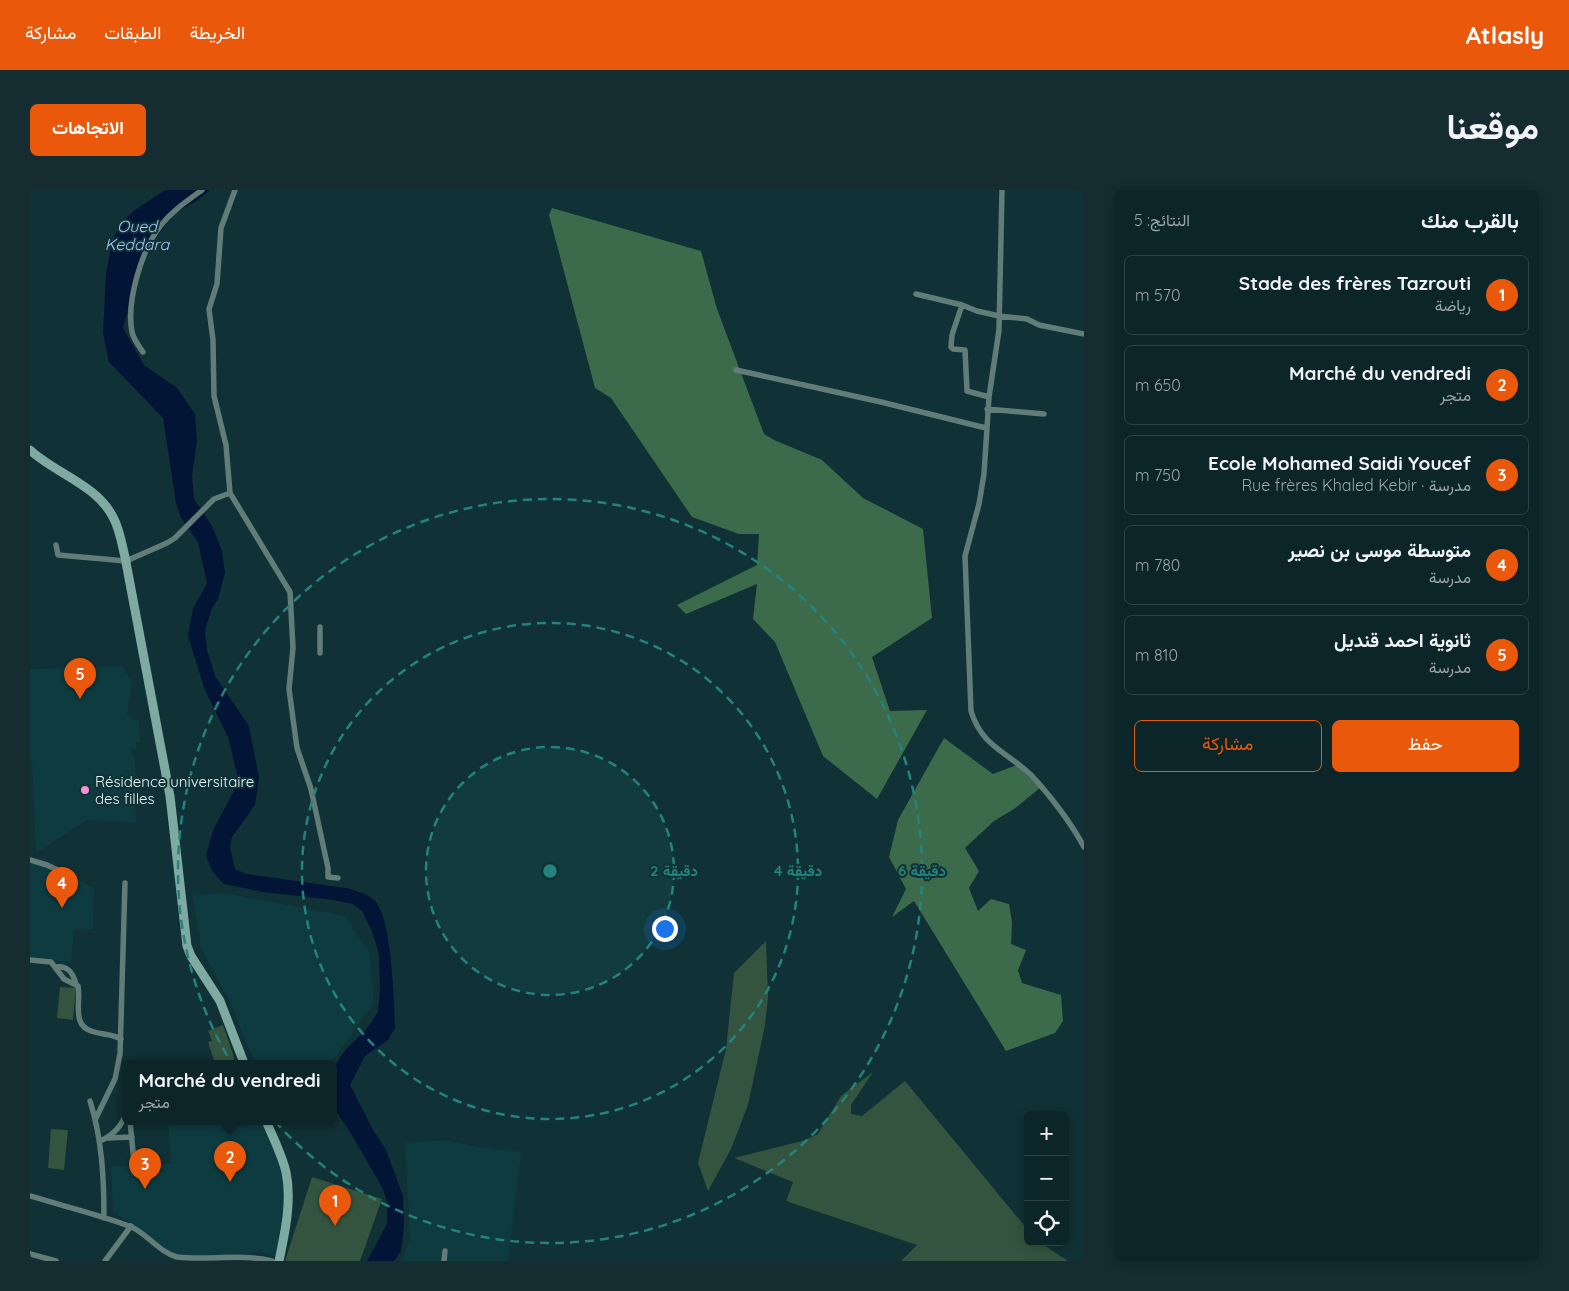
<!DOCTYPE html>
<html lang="ar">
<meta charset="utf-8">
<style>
body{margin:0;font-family:Quicksand,Vazirmatn,sans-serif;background:#152d30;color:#f1f3f6;direction:rtl}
.controls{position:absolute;right:15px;bottom:15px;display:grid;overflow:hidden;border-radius:8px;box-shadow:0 2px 12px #0003}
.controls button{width:45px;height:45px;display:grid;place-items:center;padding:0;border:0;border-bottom:1px solid #2c4245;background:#0c2528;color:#f1f3f6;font:25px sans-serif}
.you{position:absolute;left:634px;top:738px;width:18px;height:18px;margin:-12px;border:4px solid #fff;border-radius:50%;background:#1a73e8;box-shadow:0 0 0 8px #1a73e833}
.badge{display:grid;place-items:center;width:32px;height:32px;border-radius:50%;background:#ea580c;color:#fff;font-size:16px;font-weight:700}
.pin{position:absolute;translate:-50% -41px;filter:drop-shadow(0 1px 2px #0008)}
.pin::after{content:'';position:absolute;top:26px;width:18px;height:15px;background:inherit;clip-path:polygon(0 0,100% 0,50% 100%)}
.popup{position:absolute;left:92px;top:870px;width:215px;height:65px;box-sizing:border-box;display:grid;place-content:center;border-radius:8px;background:#0c2528;filter:drop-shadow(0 1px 4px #0005);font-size:16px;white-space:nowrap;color:#9aa5a8}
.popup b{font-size:19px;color:#f1f3f6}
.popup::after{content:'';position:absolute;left:50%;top:100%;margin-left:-10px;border:10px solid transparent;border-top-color:#0c2528}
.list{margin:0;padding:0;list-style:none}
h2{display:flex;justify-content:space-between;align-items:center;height:65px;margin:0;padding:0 20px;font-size:21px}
h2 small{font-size:16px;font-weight:400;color:#9aa5a8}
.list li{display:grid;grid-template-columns:32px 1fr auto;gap:15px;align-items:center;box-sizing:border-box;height:80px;margin:0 10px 10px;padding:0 10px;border:1px solid #2c4245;border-radius:8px}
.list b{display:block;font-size:19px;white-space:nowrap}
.list p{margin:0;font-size:16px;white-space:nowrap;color:#9aa5a8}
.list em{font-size:16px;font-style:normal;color:#9aa5a8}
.actions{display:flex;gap:10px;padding:15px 20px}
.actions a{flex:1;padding:11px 0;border:1px solid #ea580c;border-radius:8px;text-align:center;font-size:18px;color:#ea580c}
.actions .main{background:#ea580c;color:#fff}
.icon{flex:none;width:28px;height:28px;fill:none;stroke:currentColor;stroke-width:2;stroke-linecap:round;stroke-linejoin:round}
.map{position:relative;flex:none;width:1054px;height:1071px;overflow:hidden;direction:ltr;border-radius:8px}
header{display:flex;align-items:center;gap:30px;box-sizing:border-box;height:70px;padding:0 25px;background:#ea580c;color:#fff}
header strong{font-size:24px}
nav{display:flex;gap:28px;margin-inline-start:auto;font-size:18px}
.intro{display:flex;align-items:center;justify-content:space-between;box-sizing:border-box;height:120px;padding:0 30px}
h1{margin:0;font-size:35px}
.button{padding:12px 22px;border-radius:8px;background:#ea580c;color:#fff;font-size:18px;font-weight:700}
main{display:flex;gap:30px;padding:0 30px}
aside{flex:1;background:#0c2528;border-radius:8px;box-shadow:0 2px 12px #0003}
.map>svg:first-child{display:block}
.built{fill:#0d3b40}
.green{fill:#34543f}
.forest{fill:#3c6b4c}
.water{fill:#031537}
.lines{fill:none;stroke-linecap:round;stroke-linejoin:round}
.street{stroke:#627c77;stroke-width:5.5}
.secondary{stroke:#7faaa1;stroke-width:9}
.ring{fill:none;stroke:#24837c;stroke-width:2.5;stroke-dasharray:9 6}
.poi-dot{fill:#f391d5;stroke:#103135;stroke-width:2}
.labels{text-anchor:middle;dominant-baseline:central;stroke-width:4;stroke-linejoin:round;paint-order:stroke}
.poi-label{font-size:15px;fill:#e5f7f9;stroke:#103135;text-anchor:start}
.water-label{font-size:16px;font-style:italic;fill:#a3c2f6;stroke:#103135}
.centre{fill:#24837c;stroke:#103135;stroke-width:2.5}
.ring-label{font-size:15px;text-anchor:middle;font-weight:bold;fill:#24837c;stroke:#103135;stroke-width:4;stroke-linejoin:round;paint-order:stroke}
</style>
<header>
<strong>Atlasly</strong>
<nav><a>الخريطة</a><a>الطبقات</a><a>مشاركة</a></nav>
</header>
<div class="intro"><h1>موقعنا</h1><a class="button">الاتجاهات</a></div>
<main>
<aside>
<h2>بالقرب منك<small>النتائج: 5</small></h2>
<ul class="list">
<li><span class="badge">1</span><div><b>Stade des frères Tazrouti</b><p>رياضة</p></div><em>570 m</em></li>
<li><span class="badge">2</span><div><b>Marché du vendredi</b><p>متجر</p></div><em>650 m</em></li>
<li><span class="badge">3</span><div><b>Ecole Mohamed Saidi Youcef</b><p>مدرسة · Rue frères Khaled Kebir</p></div><em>750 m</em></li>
<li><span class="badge">4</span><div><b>متوسطة موسى بن نصير</b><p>مدرسة</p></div><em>780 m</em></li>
<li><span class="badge">5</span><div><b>ثانوية احمد قنديل</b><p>مدرسة</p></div><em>810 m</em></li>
</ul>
<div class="actions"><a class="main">حفظ</a><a>مشاركة</a></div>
</aside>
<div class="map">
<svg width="1054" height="1071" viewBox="0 0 1054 1071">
<rect width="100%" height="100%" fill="#103135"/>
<!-- built -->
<path class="built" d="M92,476l10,16 -5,33h5l1,5h6l1,23h-4v6h-6l5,9 1,65 -49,-3 -51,33 -4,-93h-2v-91z
M0,670l27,9 37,19 -1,41h-19l-3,33 -41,-3z
M195,703l120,23 24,36 5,51 -43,60h-75l-13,-28 -15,-39 -7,-10 -20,-39 -9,-52z
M138,931h93l20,40 3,39 -8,57 -15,-5 -51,7 -15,-1 -23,-5 -59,-41 -2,-46 60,-2z
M415,950l34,7 42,5 -13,109h-107l9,-22 -5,-96z"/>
<!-- green -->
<path class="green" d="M736,751l2,57 -3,27 -17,80 -17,44 -23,42 -10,-28 28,-114 8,-76z
M30,797l16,1 -3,32 -16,-2z
M193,835l13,38h-21l-7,-21 4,-1 -4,-10z
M843,882l-22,33v9l11,2 43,-35 123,149v12h11l29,19h-167l16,-16 -131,-44 7,-19 -59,-24 68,-17 16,-7 23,-38z
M21,939l17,1 -4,40 -16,-2z
M282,987l70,22 -22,62h-75z"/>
<!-- forest -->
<path class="forest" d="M522,18l149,43 16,58 47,125 10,6 48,20 41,38 60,31 9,89 -60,39 18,54 37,-1 -50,89 -54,-43 -48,-114 -22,-23 4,-35 -71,30 -9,-9 80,-40 2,-31h-20l-47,-17 -81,-119 -16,-10 -46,-173z
M914,548l49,36 24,-9 23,23 -26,21 -20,12 -29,27 14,23 -10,17 9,23 13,-12 18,5 3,18 -1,22 15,6 -8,20 4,13 39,12 2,26 -8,12 -49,18 -92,-150 -22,16 14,-28 -17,-32 9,-37z"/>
<!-- water -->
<path class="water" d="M135,0h45c-4,3 -8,7 -12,10 -6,4 -14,7 -20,12 -32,28 -44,76 -55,116l21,37 33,23 18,26 2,27 -5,35 2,23 18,27 10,25 3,22 -7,26 -6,9 -7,22 2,20 8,26 34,50 10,52 -4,27 -23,32 -2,10 5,22 11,5 100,14c10,3 20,5 28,12 18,16 20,102 21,128l-7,12 -23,16 -15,29 23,45 13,20 17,46 1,29 -3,26 -7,10h-27l20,-37v-22l-4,-13 -31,-54 -18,-27v-40l8,-14 27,-28 9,-14 2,-23 -1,-35 -7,-23 -10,-20 -9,-7 -19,-4 -71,-8 -39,-8 -12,-13 -6,-16 8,-27 20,-37 3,-17 -9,-37 -23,-47 -17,-54 5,-27 14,-26 -9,-41 -17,-24 -5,-15 -13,-85 -54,-56 -6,-29 3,-59 6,-33 9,-18 14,-13z"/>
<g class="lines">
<!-- street -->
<path class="street" d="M205,0l-14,38 -4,56 -8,25 4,31 1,56 12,49 4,48 60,99 3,56 -4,41 8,59 14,41 17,79v9l10,1
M972,0l-3,140 -10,67 -5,77 -5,30 -14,52 6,155c11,36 35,40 60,64 18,19 41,49 53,72
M886,104l46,11 15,6 22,5 28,3 12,6 45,9
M932,115l-10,30 -1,12 2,2 12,1 2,41 22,6
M113,162c-5,-7 -9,-12 -11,-20 -6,-31 10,-83 29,-107 11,-14 26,-24 41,-35
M706,180l145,32 105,26
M957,219l57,5
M26,355l2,10 68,6 41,-18 8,-5 39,-39 16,-6
M290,463v-26
M0,670l17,5 19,9
M0,770l21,2 13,17 14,7c2,10 -1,21 1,31 3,20 29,14 42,22
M25,777c13,-2 18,6 21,17
M60,911c12,38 14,77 14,117
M66,928l19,-39 5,-25 5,-171
M100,931l4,41
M77,948l25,-1
M70,951c12,-5 21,-14 26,-27
M0,1006c33,10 67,18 99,30 17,6 28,25 48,31 31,4 64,-4 95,4
M0,1064l26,7
M75,1071l26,-35
M414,1071l1,-10"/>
<!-- secondary -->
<path class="secondary" d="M0,260c26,24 68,35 84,69 6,12 8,26 11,38l45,239 17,150 4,10 29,45 24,62
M236,931c7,16 16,34 20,51 6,29 -1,60 -7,89"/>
</g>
<!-- distance rings -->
<circle cx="520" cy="681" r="124" fill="#24837c" fill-opacity=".12"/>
<g class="ring">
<circle cx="520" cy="681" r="124"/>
<circle cx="520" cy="681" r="248"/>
<circle cx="520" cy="681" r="372"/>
</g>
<!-- markers -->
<circle class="poi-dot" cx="55" cy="600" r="5"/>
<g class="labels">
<!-- poi labels -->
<g class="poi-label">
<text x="65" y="591">Résidence universitaire<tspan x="65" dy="17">des filles</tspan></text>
</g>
<!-- water labels -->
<g class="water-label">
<text x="107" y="36">Oued<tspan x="107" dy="18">Keddara</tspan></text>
</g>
</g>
<circle cx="520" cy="681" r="8" class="centre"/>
<g class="ring-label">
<text x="644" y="686">2 دقيقة</text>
<text x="768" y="686">4 دقيقة</text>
<text x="892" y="686">6 دقيقة</text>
</g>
</svg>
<div class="controls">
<button>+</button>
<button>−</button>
<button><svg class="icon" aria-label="locate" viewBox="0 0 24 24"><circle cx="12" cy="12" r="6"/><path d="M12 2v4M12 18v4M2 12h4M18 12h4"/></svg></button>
</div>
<div class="you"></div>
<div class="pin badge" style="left:305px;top:1036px">1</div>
<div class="pin badge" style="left:200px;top:992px">2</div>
<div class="popup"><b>Marché du vendredi</b>متجر</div>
<div class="pin badge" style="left:115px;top:999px">3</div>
<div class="pin badge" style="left:32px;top:718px">4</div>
<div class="pin badge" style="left:50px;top:509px">5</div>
</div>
</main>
